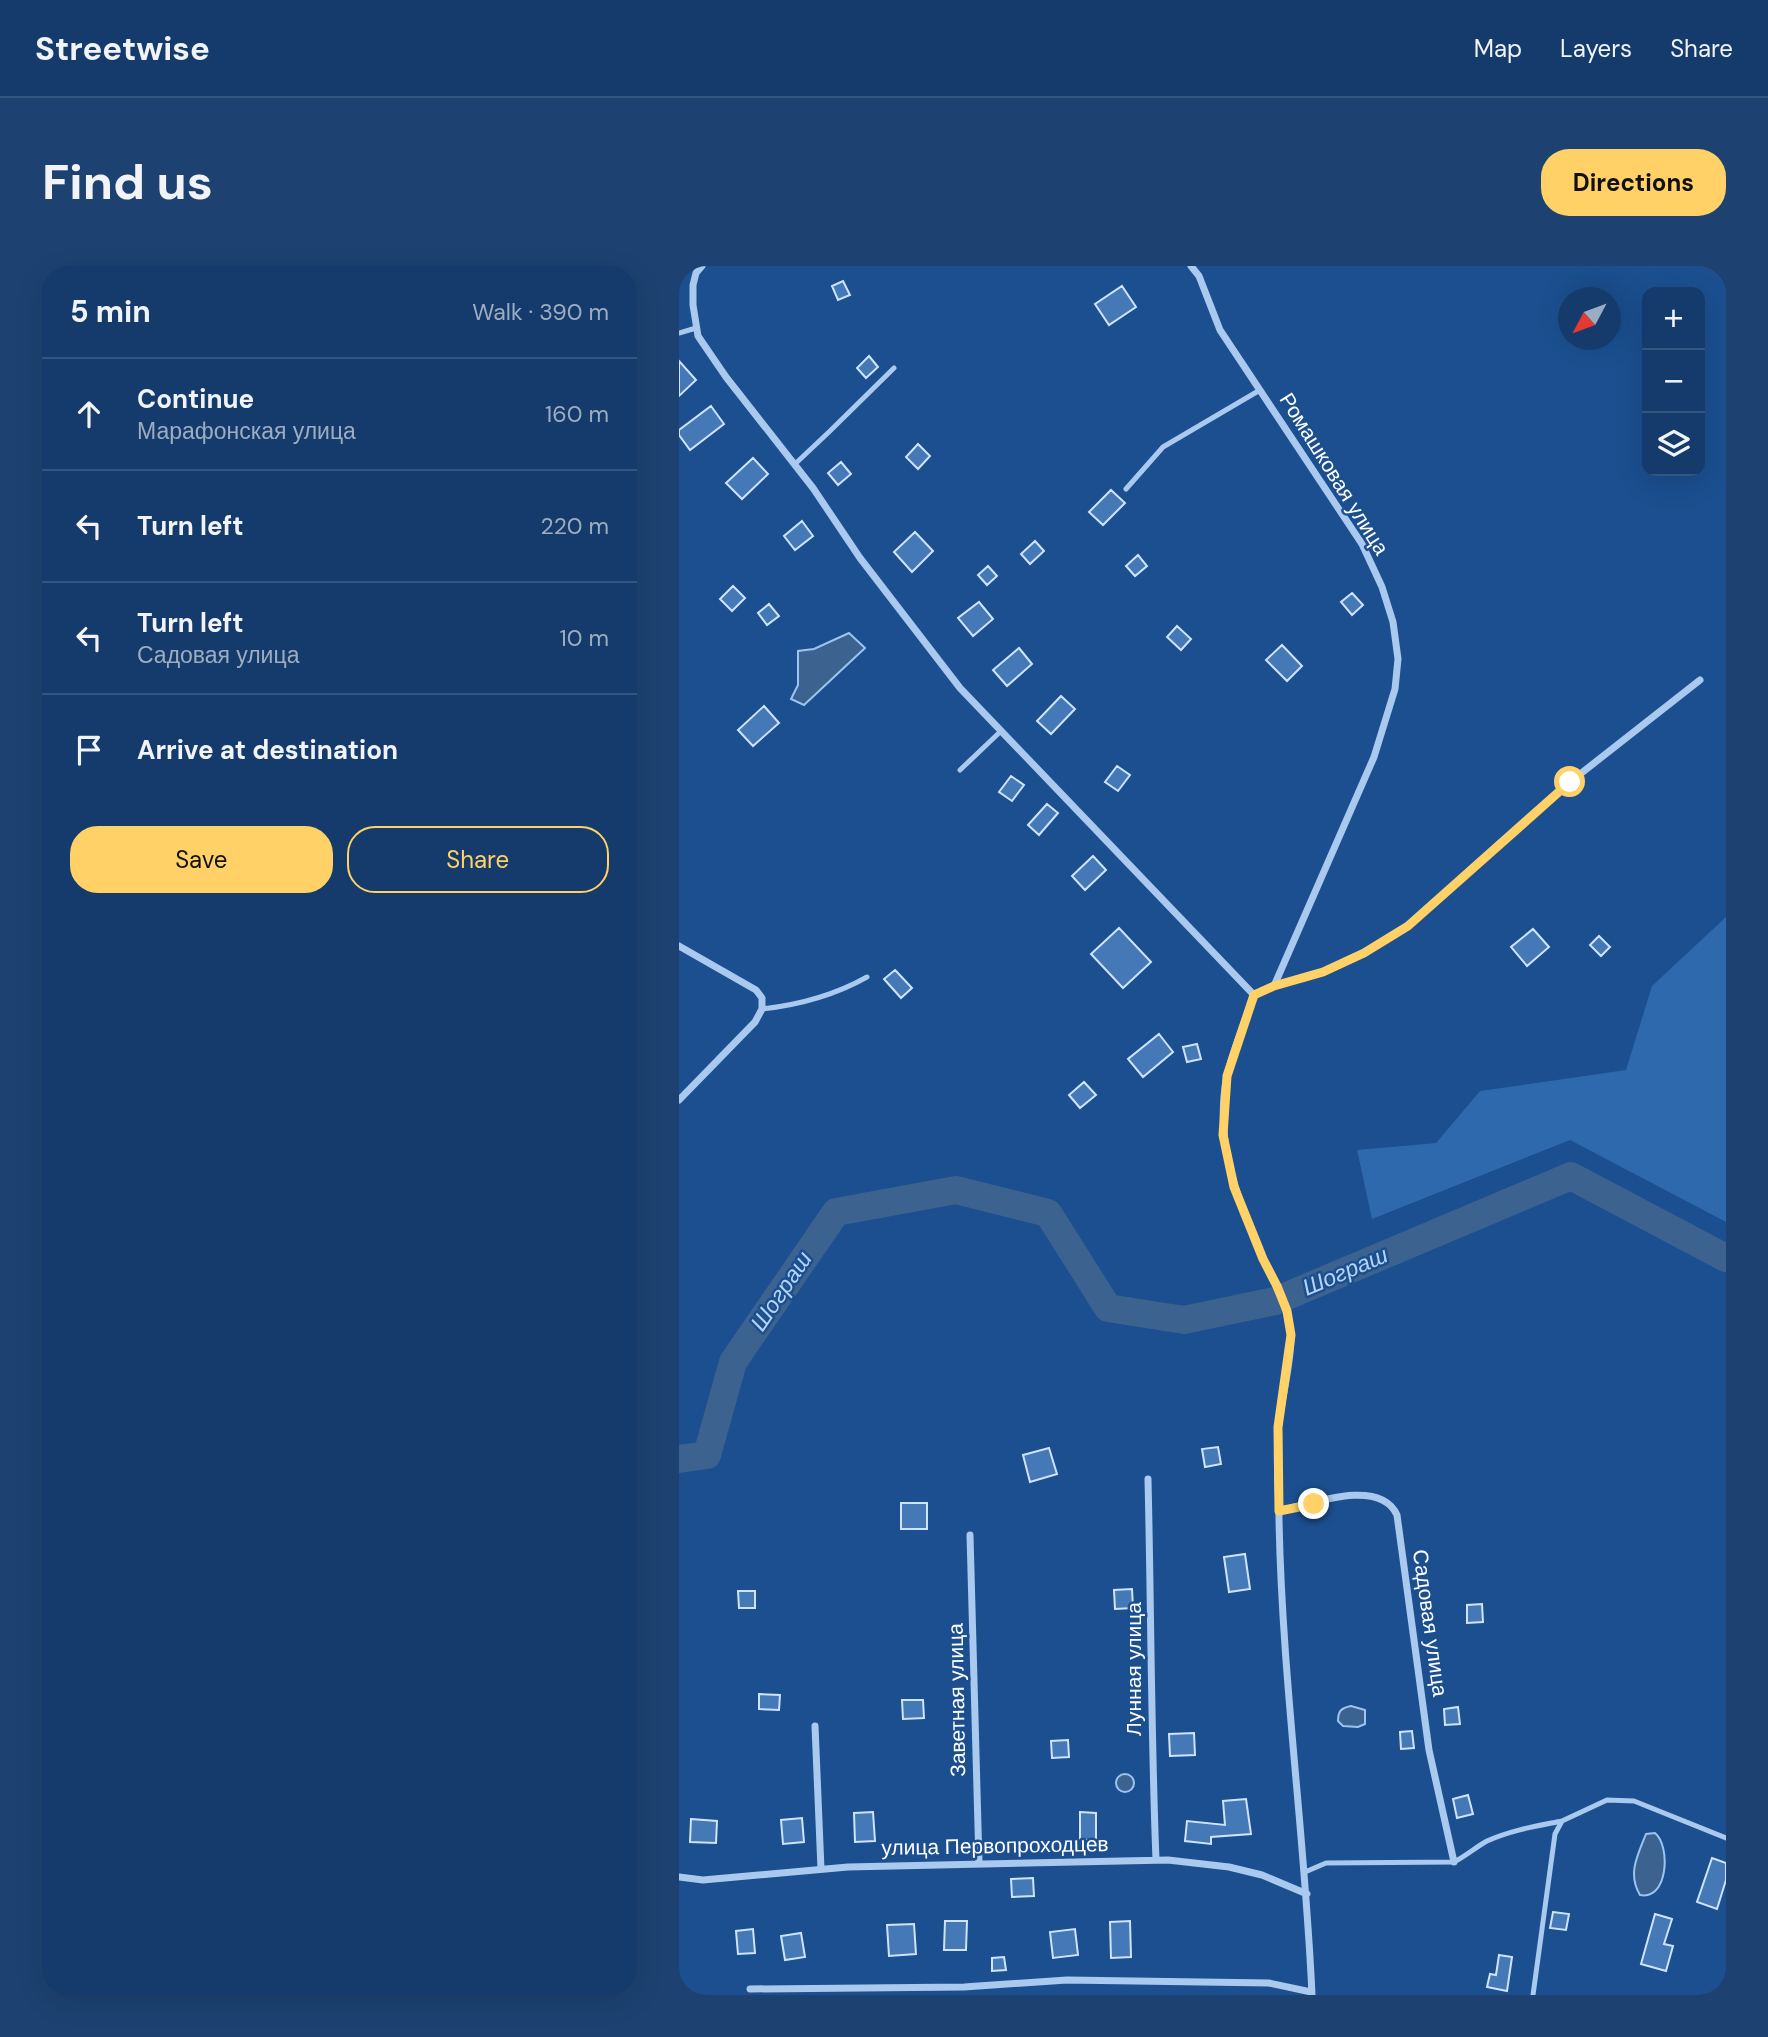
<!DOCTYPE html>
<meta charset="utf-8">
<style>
body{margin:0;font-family:"DM Sans",sans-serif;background:#1d4271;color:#f1f3f6}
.controls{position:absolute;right:21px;top:21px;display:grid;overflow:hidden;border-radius:14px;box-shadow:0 7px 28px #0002}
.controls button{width:63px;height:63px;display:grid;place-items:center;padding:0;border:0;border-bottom:2px solid #33557e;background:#143b6b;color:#f1f3f6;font:35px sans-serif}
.compass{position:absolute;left:879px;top:21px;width:63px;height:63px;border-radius:50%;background:#143b6b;box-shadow:0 7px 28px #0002;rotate:229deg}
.stop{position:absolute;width:21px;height:21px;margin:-16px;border:5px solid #ffd166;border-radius:50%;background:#fff}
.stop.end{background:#ffd166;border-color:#fff;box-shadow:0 2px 7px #0008}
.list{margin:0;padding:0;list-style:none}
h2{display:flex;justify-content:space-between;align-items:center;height:91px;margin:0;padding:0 28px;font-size:30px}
h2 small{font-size:23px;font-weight:400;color:#9dadc1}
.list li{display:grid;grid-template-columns:46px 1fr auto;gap:21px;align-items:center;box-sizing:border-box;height:112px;padding:0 28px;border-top:2px solid #33557e}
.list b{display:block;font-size:26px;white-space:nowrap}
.list p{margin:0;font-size:23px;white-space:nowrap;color:#9dadc1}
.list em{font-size:23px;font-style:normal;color:#9dadc1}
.actions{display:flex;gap:14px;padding:21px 28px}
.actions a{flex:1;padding:16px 0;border:2px solid #ffd166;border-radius:28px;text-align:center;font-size:24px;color:#ffd166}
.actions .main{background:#ffd166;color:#111}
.icon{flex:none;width:38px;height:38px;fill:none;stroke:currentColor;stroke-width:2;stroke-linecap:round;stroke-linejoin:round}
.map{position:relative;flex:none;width:1047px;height:1729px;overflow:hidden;border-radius:28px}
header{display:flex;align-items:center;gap:42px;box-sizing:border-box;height:98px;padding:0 35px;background:#143b6b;border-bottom:2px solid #33557e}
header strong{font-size:33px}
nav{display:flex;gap:38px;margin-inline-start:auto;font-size:24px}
.intro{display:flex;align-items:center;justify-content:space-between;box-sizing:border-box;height:168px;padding:0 42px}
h1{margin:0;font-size:49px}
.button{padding:18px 32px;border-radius:28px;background:#ffd166;color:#111;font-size:24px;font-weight:700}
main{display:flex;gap:42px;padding:0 42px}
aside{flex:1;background:#143b6b;border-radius:28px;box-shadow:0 7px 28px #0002}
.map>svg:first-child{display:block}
.green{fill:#2e69ad}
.water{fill:#3c6290;stroke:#9cc4f0;stroke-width:2}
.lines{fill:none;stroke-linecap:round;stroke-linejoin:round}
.river{stroke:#3c6290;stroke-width:28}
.building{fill:#4478b7;stroke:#cfe3fa;stroke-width:2}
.service{stroke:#a9c9ee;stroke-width:5}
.minor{stroke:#a9c9ee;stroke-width:7}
.route{stroke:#ffd166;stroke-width:9}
.labels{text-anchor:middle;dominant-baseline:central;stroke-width:5;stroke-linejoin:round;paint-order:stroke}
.street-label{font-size:21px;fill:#fff;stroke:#1b4f8f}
.water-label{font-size:23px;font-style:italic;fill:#b5d3f5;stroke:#1b4f8f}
</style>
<header>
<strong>Streetwise</strong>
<nav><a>Map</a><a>Layers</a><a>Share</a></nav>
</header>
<div class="intro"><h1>Find us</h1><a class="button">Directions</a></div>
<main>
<aside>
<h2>5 min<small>Walk · 390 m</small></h2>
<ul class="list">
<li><svg class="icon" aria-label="ahead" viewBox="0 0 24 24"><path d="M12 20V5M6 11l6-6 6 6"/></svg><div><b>Continue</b><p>Марафонская улица</p></div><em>160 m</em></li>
<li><svg class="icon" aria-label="left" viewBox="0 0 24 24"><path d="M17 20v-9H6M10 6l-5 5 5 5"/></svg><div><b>Turn left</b></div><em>220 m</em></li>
<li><svg class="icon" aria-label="left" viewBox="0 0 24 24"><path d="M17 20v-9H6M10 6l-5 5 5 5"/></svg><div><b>Turn left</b><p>Садовая улица</p></div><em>10 m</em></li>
<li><svg class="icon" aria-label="arrive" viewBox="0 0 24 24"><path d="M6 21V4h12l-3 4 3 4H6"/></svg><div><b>Arrive at destination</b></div></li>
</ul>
<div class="actions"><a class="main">Save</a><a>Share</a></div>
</aside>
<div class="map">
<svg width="1047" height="1729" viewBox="0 0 1047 1729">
<rect width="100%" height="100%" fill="#1b4f8f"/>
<!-- green -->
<path class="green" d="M1047,651v305l-156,-82 -198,79 -15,-69 79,-7 44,-52 146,-21 26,-84z"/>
<!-- water -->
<path class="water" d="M170,367l16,15 -61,57 -13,-6 7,-14v-34l16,-2z
M672,1440l14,4v14l-7,3 -15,-1 -5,-5c0,-10 3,-13 13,-15z
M437 1517a9 9 0 1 1 18 0a9 9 0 1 1-18 0Z
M976,1567c16,13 13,68 -15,62 -13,-21 -2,-41 6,-61z"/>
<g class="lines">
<!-- river -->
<path class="river" d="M0,1193l28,-4 26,-93 103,-150 120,-22 92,23 60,95 76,12 91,-19 296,-125 155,82"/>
</g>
<!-- building -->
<path class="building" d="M164,15l7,14 -12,5 -6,-14z
M443,20l14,21 -27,18 -14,-21z
M190,90l9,11 -12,11 -9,-10z
M0,95l17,19 -17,16z
M32,140l13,18 -34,26 -11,-15v-5z
M239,178l12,12 -12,13 -12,-12z
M74,192l15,16 -26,25 -16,-16z
M162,196l10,12 -13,11 -10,-12z
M432,224l14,13 -22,22 -14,-13z
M123,255l11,15 -18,14 -11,-14z
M236,266l18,19 -21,21 -18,-20z
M356,275l9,10 -14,13 -9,-10z
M459,289l9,11 -12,10 -9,-10z
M309,300l9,10 -10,9 -9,-10z
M54,320l12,12 -13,13 -12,-12z
M673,327l11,12 -11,10 -11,-13z
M300,336l14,17 -20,17 -15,-18z
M90,338l10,12 -12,9 -9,-12z
M498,360l14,13 -10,11 -14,-13z
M603,379l20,21 -15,15 -21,-21z
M340,382l13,16 -25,22 -14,-16z
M382,430l14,13 -24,25 -14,-13z
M85,440l15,17 -26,23 -15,-16z
M438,500l13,9 -12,16 -13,-9z
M332,510l13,9 -12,16 -13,-9z
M368,538l11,9 -19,22 -11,-10z
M414,590l13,14 -21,20 -13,-14z
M440,662l32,34 -28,26 -32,-34z
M854,663l16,18 -22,19 -16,-19z
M920,670l11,11 -9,9 -11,-11z
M216,704l17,18 -11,10 -17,-19z
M480,768l14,18 -30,25 -15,-18z
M518,778l4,15 -14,3 -4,-15z
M405,816l12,13 -16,13 -11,-13z
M539,1181l3,17 -16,3 -3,-18z
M370,1182l8,26 -27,8 -7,-27z
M222,1237h26v26h-26z
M566,1288l5,35 -21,3 -5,-35z
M453,1323l1,19 -18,1 -1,-19z
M59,1325h17v17h-16z
M803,1338l1,18 -16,1v-18z
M80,1428l21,1 -1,15 -20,-1z
M223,1434h21l1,18 -21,1z
M779,1441l2,17 -15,1 -1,-16z
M733,1465l2,17 -13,1 -1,-17z
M515,1467l1,22 -25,1 -1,-22z
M389,1474l1,17 -17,1 -1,-17z
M789,1529l5,19 -16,4 -4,-19z
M567,1533l5,35 -40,3v7l-26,-3 2,-20 38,4 -2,-24z
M194,1546l2,29 -20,1 -1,-29z
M401,1546l16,1v27h-16z
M123,1552l2,24 -21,2 -2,-24z
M12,1553l26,2 -1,22 -26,-1z
M1033,1592l14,5v17l-9,29 -20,-7z
M354,1612l1,18 -22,1 -1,-18z
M874,1646l16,2 -3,16 -16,-2z
M976,1648l17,5 -8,25 9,2 -7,25 -25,-7z
M266,1655h22l-1,29h-22z
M451,1655l1,36 -20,1 -1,-36z
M235,1658l2,30 -27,2 -2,-31z
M74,1663l2,24 -17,1 -2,-23z
M396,1663l3,26 -25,3 -3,-26z
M122,1667l4,24 -20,3 -4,-24z
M820,1689l13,2 -5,34 -20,-4 3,-13 6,1z
M325,1691l2,13 -14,1v-13z"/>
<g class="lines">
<!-- service -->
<path class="service" d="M0,67l17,-5
M116,198l35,-33 64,-63
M447,223l37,-42 97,-57
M281,504l41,-39
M83,743c36,-4 73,-14 105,-32
M626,1606l21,-9 128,-1c12,-6 22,-15 33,-21 24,-11 50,-15 75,-20
M854,1729l22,-161 7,-13 45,-21 27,1 92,37"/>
<!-- minor -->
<path class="minor" d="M23,0l-6,7 -3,12v20l5,31 28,41 87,111 47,70 100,130 294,307c-9,27 -21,54 -27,81 -13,64 9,117 32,174 11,28 30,53 32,84 1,25 -9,63 -12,89 -4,31 0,65 0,96 3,159 26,317 33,476
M512,0l8,10 21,54 142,214 20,43 11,35 5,37 -3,30 -21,68 -100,229
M0,680l77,44 6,8v11l-7,13 -76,78
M575,729l20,-9 49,-14 41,-19 44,-27 162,-144 130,-102
M469,1213c3,127 3,254 8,381
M600,1245c31,-7 101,-34 118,4l32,235 25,112
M291,1269l9,328
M136,1460l6,143
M0,1611l24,3 145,-13 320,-7 61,7 33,8 45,19
M71,1723l214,-2 103,-7 202,3 42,9"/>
</g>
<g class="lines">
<!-- route -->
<path class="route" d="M635,1238l-35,7 -1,-84 13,-92 -4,-24 -10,-25 -14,-27 -29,-72 -11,-52 4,-59 27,-81 20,-9 49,-14 41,-19 44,-27 162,-144"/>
</g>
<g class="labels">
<!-- street labels -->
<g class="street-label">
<text transform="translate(655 208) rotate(58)">Ромашковая улица</text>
<text transform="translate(751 1357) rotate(82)">Садовая улица</text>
<text transform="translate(455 1403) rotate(-90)">Лунная улица</text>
<text transform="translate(278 1434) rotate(-91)">Заветная улица</text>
<text transform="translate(316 1580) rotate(-1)">улица Первопроходцев</text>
</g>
<!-- water labels -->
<g class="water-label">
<text transform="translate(666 1005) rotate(-23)">Шограш</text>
<text transform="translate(102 1025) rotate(-56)">Шограш</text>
</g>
</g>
</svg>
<div class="controls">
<button>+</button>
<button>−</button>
<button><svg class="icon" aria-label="layers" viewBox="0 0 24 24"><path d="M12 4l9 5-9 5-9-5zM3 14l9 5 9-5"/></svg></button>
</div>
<svg class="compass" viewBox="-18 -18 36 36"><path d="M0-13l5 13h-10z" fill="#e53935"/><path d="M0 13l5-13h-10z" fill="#9dadc1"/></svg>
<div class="stop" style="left:891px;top:516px"></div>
<div class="stop end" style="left:635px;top:1238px"></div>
</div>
</main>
